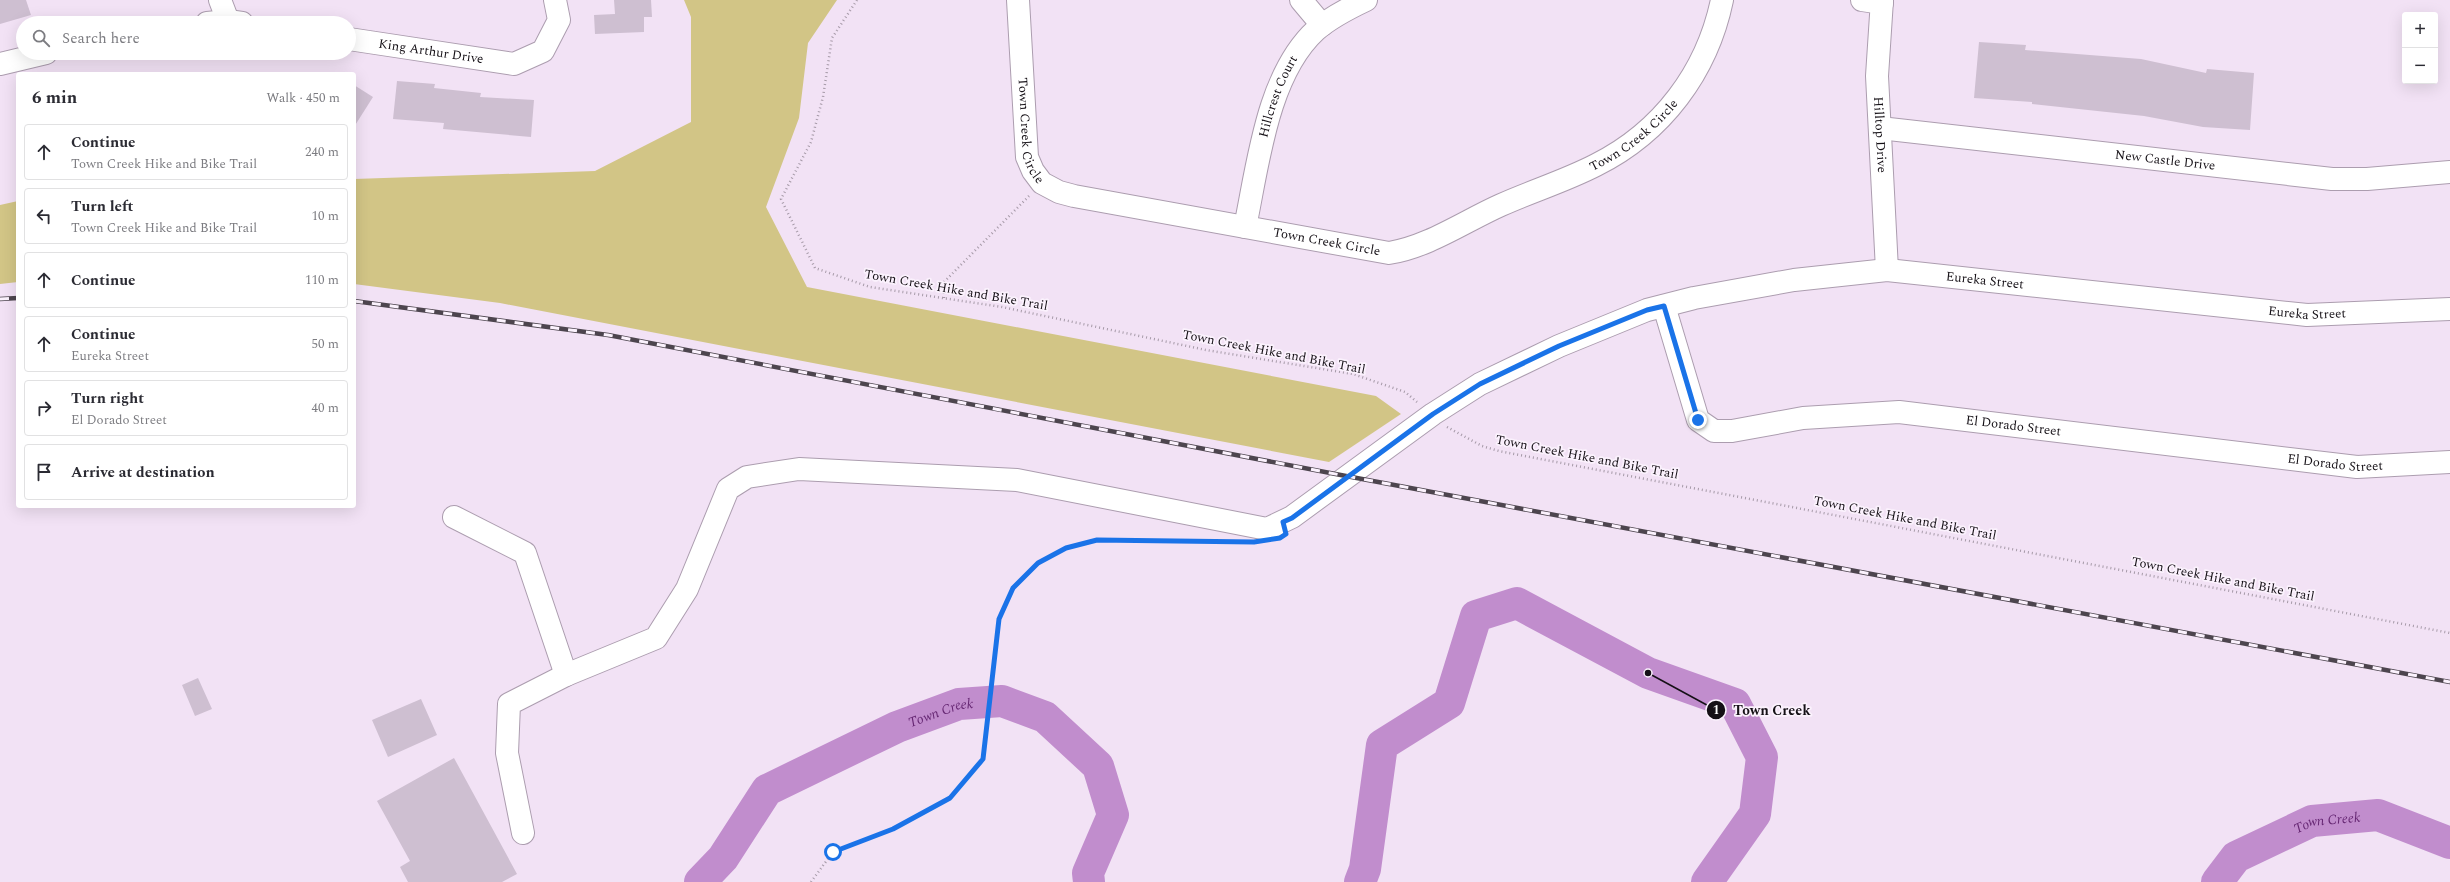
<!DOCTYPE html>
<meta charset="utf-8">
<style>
body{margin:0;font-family:Spectral,serif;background:#f7f7f7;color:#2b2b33}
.controls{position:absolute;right:12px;top:12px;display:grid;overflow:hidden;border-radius:4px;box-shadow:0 4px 16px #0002}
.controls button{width:36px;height:36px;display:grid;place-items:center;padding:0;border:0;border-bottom:1px solid #e1e1e2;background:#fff;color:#2b2b33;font:20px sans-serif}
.stop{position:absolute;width:12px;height:12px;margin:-9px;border:3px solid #1a73e8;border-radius:50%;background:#fff}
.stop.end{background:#1a73e8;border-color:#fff;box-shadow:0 1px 4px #0008}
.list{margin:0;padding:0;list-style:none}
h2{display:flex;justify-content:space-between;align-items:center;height:52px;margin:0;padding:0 16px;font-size:17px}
h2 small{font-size:13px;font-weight:400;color:#7c7c81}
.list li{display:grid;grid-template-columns:26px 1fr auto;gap:12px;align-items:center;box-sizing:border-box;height:56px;margin:0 8px 8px;padding:0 8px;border:1px solid #e1e1e2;border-radius:4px}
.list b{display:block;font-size:15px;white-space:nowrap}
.list p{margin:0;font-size:13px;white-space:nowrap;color:#7c7c81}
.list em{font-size:13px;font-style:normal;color:#7c7c81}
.icon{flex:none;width:22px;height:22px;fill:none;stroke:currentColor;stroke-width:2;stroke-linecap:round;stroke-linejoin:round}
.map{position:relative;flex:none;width:2450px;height:882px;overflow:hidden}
.search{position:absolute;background:#fff;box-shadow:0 4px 16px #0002;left:16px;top:16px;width:340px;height:44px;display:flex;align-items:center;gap:10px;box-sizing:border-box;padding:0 14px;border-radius:22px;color:#7c7c81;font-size:15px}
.panel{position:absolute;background:#fff;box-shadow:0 4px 16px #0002;left:16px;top:72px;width:340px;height:436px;border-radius:4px}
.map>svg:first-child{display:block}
.green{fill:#d2c586}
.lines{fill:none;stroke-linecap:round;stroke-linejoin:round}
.river{stroke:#c18dcd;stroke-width:32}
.building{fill:#cebfd1}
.minor-casing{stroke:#ac9daf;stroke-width:24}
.path{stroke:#a69aa8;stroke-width:2.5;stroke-dasharray:1 3;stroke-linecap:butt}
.minor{stroke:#fff;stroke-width:22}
.rail-casing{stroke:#4d454e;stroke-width:4.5}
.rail{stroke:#fbf2fd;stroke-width:3;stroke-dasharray:9;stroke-linecap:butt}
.route{stroke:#1a73e8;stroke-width:5}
.labels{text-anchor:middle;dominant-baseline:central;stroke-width:3.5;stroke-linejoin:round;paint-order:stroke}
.street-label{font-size:13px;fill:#151016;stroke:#fbf2fd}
.water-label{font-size:14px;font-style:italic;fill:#662773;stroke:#fbf2fd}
.leader{fill:none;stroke:#151016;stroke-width:1.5}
.callout-dot{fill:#151016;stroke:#fbf2fd;stroke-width:1.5}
.mark-label{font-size:12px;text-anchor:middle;font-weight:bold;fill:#fff}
.callout-label{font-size:14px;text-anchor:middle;font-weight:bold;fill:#151016;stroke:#fbf2fd;stroke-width:3.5;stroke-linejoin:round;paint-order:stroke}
</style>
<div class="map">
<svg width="2450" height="882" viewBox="0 0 2450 882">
<rect width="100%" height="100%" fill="#f2e2f5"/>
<!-- green -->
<path class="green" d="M684,0h153l-29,43 -9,75 -33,89 41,80 569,109 25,18 -72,48 -829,-159 -146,-19v-105l241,-8 96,-49v-105z
M18,201v81l-18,2v-79z"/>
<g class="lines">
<!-- river -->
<g class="river">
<path id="s1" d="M700,882l23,-24 44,-68 130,-63 62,-23 43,-3 43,16 53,49 15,49 -25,58 1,9"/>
<path d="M1360,882l5,-13 17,-124 67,-42 27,-87 41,-13 131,70 87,31 27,53 -7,57 -48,68"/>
<path id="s2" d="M2217,882l19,-25 76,-36 66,-6 72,28"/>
</g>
</g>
<!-- building -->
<path class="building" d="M0,0h26l5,15 -31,9z
M614,0h37l1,17h-8v15l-49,2 -1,-19 21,-1z
M1979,42l47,3 -1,5 116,9 65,14 1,-4 47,4 -4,57 -47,-3 -59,-11 -112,-12v-2l-58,-4z
M397,81l38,3 -1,4 47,5 -1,4 54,3 -3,37 -88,-8 1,-6 -51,-4z
M354,85l19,12 -19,30z
M198,678l14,31 -17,7 -13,-31z
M421,699l16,36 -49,22 -16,-37z
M454,758l63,116 -15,8h-94l-8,-15 10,-6 -33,-60z"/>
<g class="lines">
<defs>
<g id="minor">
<path d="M220,0l8,21"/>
<path id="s3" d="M1018,0l9,157 6,14 9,12 17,9 15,4 315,57c39,-6 76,-32 112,-48 31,-14 64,-24 95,-40 66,-33 111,-93 126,-165"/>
<path d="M1301,0l21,25"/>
<path d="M1862,0l20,3"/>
<path id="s4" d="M1882,0l-5,76 10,194"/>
<path d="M207,23l21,-2 14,2"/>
<path id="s5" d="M349,39l165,25 29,-13 16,-31 -4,-20"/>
<path d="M0,64l46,-11"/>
<path id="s6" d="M1880,128l452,51h35l83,-7"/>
<path id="s7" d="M1245,227c13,-62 22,-152 71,-197 15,-13 33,-22 50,-30"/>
<path id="s8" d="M1664,306l34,114 16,11h18l71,-13 96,-6 458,55 93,-5"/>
<path d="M454,517l71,36 41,122"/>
<path id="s9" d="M523,833l-16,-80 2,-49 57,-29 90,-37 31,-49 41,-100 19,-12 52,-8 218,11 250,49 25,-12 141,-103 47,-30 79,-38 88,-36 47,-12 100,-18 93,-10 420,45 143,-6"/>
</g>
</defs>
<!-- minor casing -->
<use href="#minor" class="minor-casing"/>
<!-- path -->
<path class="path" d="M857,0l-25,38 -9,59 -12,45 -30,57 34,69 55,19 132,20 204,43 147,24 52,18 12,10
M944,298v-16l85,-86
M1447,427l35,19 17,5 951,182
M811,882l22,-30 60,-23 57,-31 33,-39 16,-140 14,-31 25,-25 28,-15 31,-8 125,2"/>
<!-- minor -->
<use href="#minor" class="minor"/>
<defs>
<path id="rail" d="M0,299l18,-1
M354,301l254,34 738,141 1104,206"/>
</defs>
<!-- rail casing -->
<use href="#rail" class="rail-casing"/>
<!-- rail -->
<use href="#rail" class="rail"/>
</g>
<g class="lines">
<!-- route -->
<path class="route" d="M833,852l60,-23 57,-31 33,-39 16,-140 14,-31 25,-25 28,-15 31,-8 157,2 26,-4 6,-4 -3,-12 9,-4 141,-104 47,-30 79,-38 88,-36 17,-4 34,114"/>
</g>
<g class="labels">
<!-- street labels -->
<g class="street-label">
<text stroke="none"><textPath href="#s5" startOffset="83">King Arthur Drive</textPath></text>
<text stroke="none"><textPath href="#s7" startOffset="135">Hillcrest Court</textPath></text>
<text stroke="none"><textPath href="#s3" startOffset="132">Town Creek Circle</textPath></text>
<text stroke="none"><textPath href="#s3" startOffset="816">Town Creek Circle</textPath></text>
<text stroke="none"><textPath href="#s4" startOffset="135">Hilltop Drive</textPath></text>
<text stroke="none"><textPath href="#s6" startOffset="287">New Castle Drive</textPath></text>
<text stroke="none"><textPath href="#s3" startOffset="479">Town Creek Circle</textPath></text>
<text stroke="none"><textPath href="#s9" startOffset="1789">Eureka Street</textPath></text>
<text transform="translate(956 290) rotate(10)">Town Creek Hike and Bike Trail</text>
<text stroke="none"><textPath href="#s9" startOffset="2113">Eureka Street</textPath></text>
<text transform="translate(1274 352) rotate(11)">Town Creek Hike and Bike Trail</text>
<text stroke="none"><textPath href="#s8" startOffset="440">El Dorado Street</textPath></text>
<text transform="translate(1587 457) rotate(11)">Town Creek Hike and Bike Trail</text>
<text stroke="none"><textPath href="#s8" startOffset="764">El Dorado Street</textPath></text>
<text transform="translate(1905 518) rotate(11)">Town Creek Hike and Bike Trail</text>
<text transform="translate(2223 579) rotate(11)">Town Creek Hike and Bike Trail</text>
</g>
<!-- water labels -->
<g class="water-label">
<text stroke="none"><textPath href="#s1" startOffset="305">Town Creek</textPath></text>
<text stroke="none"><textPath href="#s2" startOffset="130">Town Creek</textPath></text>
</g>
</g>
<!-- callouts -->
<path class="leader" d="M1648 673L1716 710"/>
<g class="callout-dot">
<circle cx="1648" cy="673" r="4"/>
<circle cx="1716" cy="710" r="10"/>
</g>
<g class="mark-label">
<text x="1716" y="714">1</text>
</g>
<g class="callout-label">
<text x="1772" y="715">Town Creek</text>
</g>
</svg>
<div class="controls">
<button>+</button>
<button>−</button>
</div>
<div class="stop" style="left:833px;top:852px"></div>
<div class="stop end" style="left:1698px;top:420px"></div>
<div class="search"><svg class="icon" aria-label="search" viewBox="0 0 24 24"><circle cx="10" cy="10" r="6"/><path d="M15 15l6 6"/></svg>Search here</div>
<section class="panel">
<h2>6 min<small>Walk · 450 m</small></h2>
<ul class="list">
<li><svg class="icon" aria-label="ahead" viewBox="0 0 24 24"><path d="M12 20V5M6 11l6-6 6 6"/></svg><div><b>Continue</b><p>Town Creek Hike and Bike Trail</p></div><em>240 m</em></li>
<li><svg class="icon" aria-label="left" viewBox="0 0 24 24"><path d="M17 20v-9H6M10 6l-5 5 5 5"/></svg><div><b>Turn left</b><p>Town Creek Hike and Bike Trail</p></div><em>10 m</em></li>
<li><svg class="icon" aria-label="ahead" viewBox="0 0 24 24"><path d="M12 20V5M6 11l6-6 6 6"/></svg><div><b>Continue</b></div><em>110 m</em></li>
<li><svg class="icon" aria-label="ahead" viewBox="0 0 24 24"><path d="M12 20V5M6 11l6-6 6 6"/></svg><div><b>Continue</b><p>Eureka Street</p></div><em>50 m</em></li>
<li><svg class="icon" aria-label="right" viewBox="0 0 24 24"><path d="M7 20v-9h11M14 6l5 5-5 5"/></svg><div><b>Turn right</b><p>El Dorado Street</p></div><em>40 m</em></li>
<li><svg class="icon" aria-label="arrive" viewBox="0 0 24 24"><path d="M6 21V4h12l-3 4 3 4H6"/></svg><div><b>Arrive at destination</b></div></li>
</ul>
</section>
</div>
